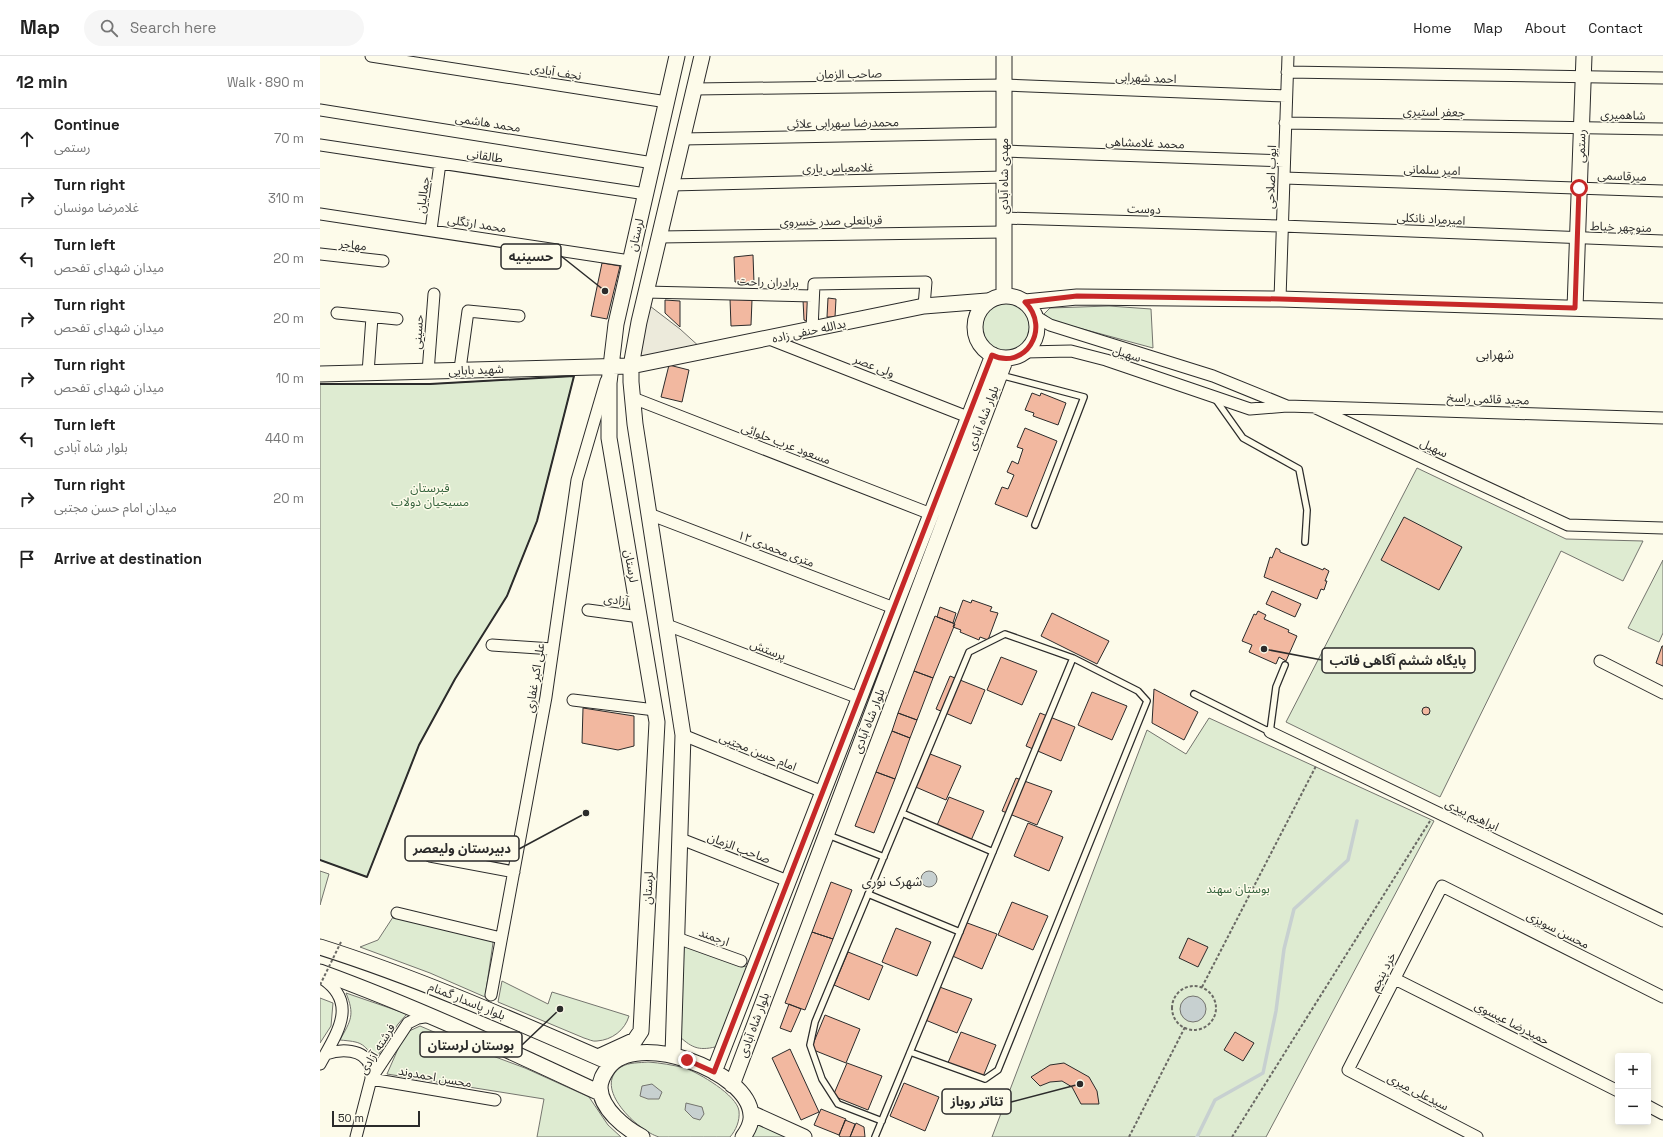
<!DOCTYPE html>
<meta charset="utf-8">
<style>
body{margin:0;font-family:"Space Grotesk","Noto Sans Arabic",sans-serif;background:#f6f6f6;color:#222}
.controls{position:absolute;right:12px;bottom:12px;display:grid;overflow:hidden;border-radius:4px;box-shadow:0 2px 10px #0003}
.controls button{width:36px;height:36px;display:grid;place-items:center;padding:0;border:0;border-bottom:1px solid #e0e0e0;background:#fff;color:#222;font:20px sans-serif}
.scale{position:absolute;left:12px;bottom:10px;width:88px;box-sizing:border-box;padding-left:4px;border:2px solid #2b2b2b;border-top:0;font-size:11px;line-height:14px;white-space:nowrap;color:#2b2b2b;-webkit-text-stroke:3px #fdfbea;paint-order:stroke}
.stop{position:absolute;width:12px;height:12px;margin:-9px;border:3px solid #c62828;border-radius:50%;background:#fff}
.stop.end{background:#c62828;border-color:#fff;box-shadow:0 1px 4px #0008}
.list{margin:0;padding:0;list-style:none}
h2{display:flex;justify-content:space-between;align-items:center;height:52px;margin:0;padding:0 16px;font-size:17px}
h2 small{font-size:13px;font-weight:400;color:#767676}
.list li{display:grid;grid-template-columns:26px 1fr auto;gap:12px;align-items:center;box-sizing:border-box;height:60px;padding:0 16px;border-top:1px solid #e0e0e0}
.list b{display:block;font-size:15px;white-space:nowrap}
.list p{margin:0;font-size:13px;white-space:nowrap;color:#767676}
.list em{font-size:13px;font-style:normal;color:#767676}
.icon{flex:none;width:22px;height:22px;fill:none;stroke:currentColor;stroke-width:2;stroke-linecap:round;stroke-linejoin:round}
.map{position:relative;flex:none;width:1343px;height:1081px;overflow:hidden}
header{display:flex;align-items:center;gap:24px;box-sizing:border-box;height:56px;padding:0 20px;background:#fff;border-bottom:1px solid #e0e0e0}
header strong{font-size:19px}
nav{display:flex;gap:22px;margin-inline-start:auto;font-size:14px}
.search{width:280px;height:36px;background:#f6f6f6;display:flex;align-items:center;gap:10px;box-sizing:border-box;padding:0 14px;border-radius:22px;color:#767676;font-size:15px}
main{display:flex}
aside{flex:1;background:#fff}
.map>svg:first-child{display:block}
.green{fill:#deebd1;stroke:#74746e}
.parking{fill:#eceadb;stroke:#74746e}
.water{fill:#c7d0d0;stroke:#74746e}
.lines{fill:none;stroke-linecap:round;stroke-linejoin:round}
.stream{stroke:#c7d0d0;stroke-width:3.5}
.building{fill:#f2b8a0;stroke:#2b2b2b}
.lane-casing{stroke:#2b2b2b;stroke-width:8}
.street-casing{stroke:#2b2b2b;stroke-width:13}
.secondary-casing{stroke:#2b2b2b;stroke-width:17}
.path{stroke:#6a6964;stroke-width:2;stroke-dasharray:3 2;stroke-linecap:butt}
.lane{stroke:#fdfbea;stroke-width:5.5}
.street{stroke:#fdfbea;stroke-width:11}
.secondary{stroke:#fdfbea;stroke-width:15}
.path-bridge{stroke:#6a6964;stroke-width:2;stroke-dasharray:3 2;stroke-linecap:butt}
.wall{stroke:#2b2b2b;stroke-width:2}
.route{stroke:#c62828;stroke-width:5}
.labels{text-anchor:middle;dominant-baseline:central;stroke-width:3;stroke-linejoin:round;paint-order:stroke}
.street-label{font-size:12px;fill:#2b2b2b;stroke:#fdfbea}
.park-label{font-size:12px;fill:#34623c;stroke:#fdfbea}
.neighbourhood-label{font-size:13px;fill:#2b2b2b;stroke:#fdfbea}
.leader{fill:none;stroke:#2b2b2b;stroke-width:1.5}
.callout-dot{fill:#2b2b2b;stroke:#fdfbea;stroke-width:1.5}
.callout{fill:#fdfbea;stroke:#2b2b2b;stroke-width:1.5}
.callout-label{font-size:13px;text-anchor:middle;font-weight:bold;fill:#2b2b2b}
</style>
<header>
<strong>Map</strong>
<div class="search"><svg class="icon" aria-label="search" viewBox="0 0 24 24"><circle cx="10" cy="10" r="6"/><path d="M15 15l6 6"/></svg>Search here</div>
<nav><a>Home</a><a>Map</a><a>About</a><a>Contact</a></nav>
</header>
<main>
<aside>
<h2>12 min<small>Walk · 890 m</small></h2>
<ul class="list">
<li><svg class="icon" aria-label="ahead" viewBox="0 0 24 24"><path d="M12 20V5M6 11l6-6 6 6"/></svg><div><b>Continue</b><p>رستمی</p></div><em>70 m</em></li>
<li><svg class="icon" aria-label="right" viewBox="0 0 24 24"><path d="M7 20v-9h11M14 6l5 5-5 5"/></svg><div><b>Turn right</b><p>غلامرضا مونسان</p></div><em>310 m</em></li>
<li><svg class="icon" aria-label="left" viewBox="0 0 24 24"><path d="M17 20v-9H6M10 6l-5 5 5 5"/></svg><div><b>Turn left</b><p>میدان شهدای تفحص</p></div><em>20 m</em></li>
<li><svg class="icon" aria-label="right" viewBox="0 0 24 24"><path d="M7 20v-9h11M14 6l5 5-5 5"/></svg><div><b>Turn right</b><p>میدان شهدای تفحص</p></div><em>20 m</em></li>
<li><svg class="icon" aria-label="right" viewBox="0 0 24 24"><path d="M7 20v-9h11M14 6l5 5-5 5"/></svg><div><b>Turn right</b><p>میدان شهدای تفحص</p></div><em>10 m</em></li>
<li><svg class="icon" aria-label="left" viewBox="0 0 24 24"><path d="M17 20v-9H6M10 6l-5 5 5 5"/></svg><div><b>Turn left</b><p>بلوار شاه آبادی</p></div><em>440 m</em></li>
<li><svg class="icon" aria-label="right" viewBox="0 0 24 24"><path d="M7 20v-9h11M14 6l5 5-5 5"/></svg><div><b>Turn right</b><p>میدان امام حسن مجتبی</p></div><em>20 m</em></li>
<li><svg class="icon" aria-label="arrive" viewBox="0 0 24 24"><path d="M6 21V4h12l-3 4 3 4H6"/></svg><div><b>Arrive at destination</b></div></li>
</ul>
</aside>
<div class="map">
<svg width="1343" height="1081" viewBox="0 0 1343 1081">
<rect width="100%" height="100%" fill="#fdfbea"/>
<!-- green -->
<path class="green" d="M662 271a24 24 0 1 1 48 0a24 24 0 1 1-48 0Z
M789,250l42,3 2,39 -100,-27 -9,-7 6,-6z
M254,320l-37,145 -30,75 -52,83 -36,66 -52,132 -47,-17v-476h110z
M1097,412l149,71 77,2 -20,40 -62,-30 -121,246 -154,-75z
M1343,504v73l-4,9 -31,-14z
M889,662l225,103 -168,316h-274l155,-407 39,24z
M0,815l9,3 -9,31z
M75,858l96,22 2,7 -8,54 -55,-24 -70,-26 18,-7z
M361,888l71,25 -33,77c-19,5 -26,3 -40,-10z
M182,925l46,23 4,-12 77,24c-4,14 -17,24 -32,25 -4,1 -9,-2 -13,-3l-86,-36z
M26,937l61,21 -9,10 -23,36c-12,-18 -14,-18 -35,-20 11,-20 15,-25 6,-47z
M0,942l13,5 -2,23 -11,17z
M100,970l54,23 51,19 64,29 19,28 13,12h-84l7,-38 -157,-25 18,-41z
M328,1006c13,1 25,3 37,6 14,5 52,27 54,43 1,10 -3,19 -9,26 -18,0 -35,0 -52,0 -6,0 -13,0 -19,0 -21,-6 -68,-50 -38,-70 8,-5 19,-4 27,-5z
M437,1064l33,17h-40z"/>
<!-- parking -->
<path class="parking" d="M326,247l34,26 22,20 -64,9z"/>
<!-- water -->
<path class="water" d="M601 823a8 8 0 1 1 16 0a8 8 0 1 1-16 0Z
M860 953a13 13 0 1 1 26 0a13 13 0 1 1-26 0Z
M332,1028l10,8 -3,7h-11l-8,-3 2,-10z
M366,1047l16,4 2,7 -4,6 -7,-2 -8,-8z"/>
<g class="lines">
<!-- stream -->
<path class="stream" d="M877,1081l18,-37 48,-27 13,-62 8,-62 10,-40 54,-49 9,-39"/>
</g>
<!-- building -->
<path class="building" d="M433,199l1,28 -19,-1 -1,-25z
M282,207l18,3 -13,53 -16,-3z
M508,242l8,1 -1,18h-8z
M410,243l22,1 -1,25 -20,1z
M345,244l15,1v26l-15,-14z
M483,244h7l1,23 -7,-3z
M349,309l20,5 -7,32 -21,-5z
M712,337l8,3 1,-3 25,10 -8,22 -25,-9 1,-3 -9,-3z
M705,372l32,13 -30,76 -32,-13 7,-17 6,2 6,-14 -7,-3 5,-11 6,3 5,-15 -6,-2z
M1084,461l58,30 -23,43 -58,-30z
M956,492l4,2v2l43,18 1,-2 5,3 -4,10h2l-3,9 -3,-1 -4,10 -53,-22 6,-20 2,1z
M952,535l29,13 -6,13 -29,-13z
M643,544l8,3 1,-3 20,7 -2,4 8,2 -10,27 -8,-3 -1,3 -19,-8 1,-2 -8,-3z
M620,551l16,6 -3,10 -16,-6z
M938,555l8,4 -2,4 25,11 -1,2 9,4 -11,25 -7,-4 -3,7 -27,-12 3,-7 -10,-4 12,-27 2,1z
M732,557l57,28 -12,23 -56,-28z
M615,560l20,8 -22,54 -19,-7z
M1342,590h1v20l-7,-3z
M681,601l36,14 -15,34 -35,-15z
M594,615l19,7 -16,42 -19,-7z
M630,620l35,14 -14,34 -35,-15z
M834,633l44,23 -14,28 -32,-17z
M772,636l35,14 -15,34 -34,-15z
M1102 655a4 4 0 1 1 8 0a4 4 0 1 1-8 0Z
M263,652l51,8v30l-16,4 -36,-7z
M578,657l19,7 -7,18 -18,-7z
M720,657l35,14 -14,34 -35,-15z
M572,675l18,7 -15,41 -19,-7z
M605,696l36,14 -15,34 -35,-15z
M556,716l19,7 -21,54 -19,-7z
M696,722l36,13 -15,34 -35,-14z
M629,741l35,14 -15,34 -34,-15z
M708,767l35,14 -14,34 -35,-15z
M511,826l21,8 -19,49 -21,-7z
M692,846l36,14 -15,34 -35,-15z
M642,865l35,13 -15,35 -34,-15z
M576,872l35,14 -14,34 -35,-14z
M492,876l21,7 -28,71 -20,-7z
M868,882l20,9 -10,20 -19,-9z
M528,896l35,14 -14,34 -35,-15z
M617,930l35,13 -15,34 -34,-14z
M469,948l12,5 -10,23 -11,-4z
M505,959l35,14 -14,34 -35,-14z
M641,976l35,13 -14,34 -35,-14z
M915,976l19,11 -11,18 -19,-11z
M470,993l29,63 -18,8 -29,-62z
M527,1007l35,13 -14,34 -35,-14z
M744,1007l25,14 8,14 2,13h-18l-9,-17 -10,-6 -12,1 -10,4 -9,-9 19,-12z
M584,1027l35,14 -14,34 -35,-15z
M501,1053l25,10 -7,16 -25,-10z
M525,1064l10,4 -5,13h-9l-2,-1z
M536,1067l8,4 1,10h-15z"/>
<g class="lines">
<defs>
<path id="lane" d="M680,319l84,22 -49,128
M896,344l27,38 56,31 8,41 -2,32
M874,638l76,38 6,-45 9,-22
M582,757l91,39
M508,779l56,22
M548,838l92,38
M562,1065l-44,-17 -16,-25 -12,-34 5,-23 154,-370 36,-18 68,24 65,33 9,10 -149,369 -13,9 -75,-27
M555,1081l198,-479"/>
<path id="street" d="M51,0l296,46
M967,16l376,6
M375,33l309,-4 282,11
M0,54l333,53
M965,67l378,6
M362,83l322,-6
M0,89l326,49
M684,95l280,10
M964,122l379,13
M351,129l333,-8
M0,158l310,47
M684,162l278,8 381,15
M111,174l9,-67
M339,181l345,-5
M0,198l63,7
M325,236l168,4
M960,243l8,-243
M17,257l60,6
M715,260l15,9 163,51 74,30 376,12
M492,274l2,-46 112,-2 -2,24
M449,283l199,78
M705,296l46,-1 35,9 144,49 37,-3
M140,313l8,-58 51,5
M108,316l6,-78
M48,317l4,-56
M313,342l298,116
M996,352l252,117 95,3
M329,458l245,94
M268,554l52,7
M347,569l192,73
M172,589l61,4
M1280,605l63,32
M253,644l82,10
M950,676l393,189
M363,679l140,57
M361,783l107,42
M110,800l84,16
M77,857l104,25
M357,882l64,23
M0,921c40,25 17,56 0,87
M1075,923l223,112
M171,939l55,-298 31,-217 29,-99
M6,998c14,-5 38,-6 44,12 1,4 1,9 1,13
M51,1023l124,21
M1328,1050l15,8
M36,1081l15,-58 37,-56 10,-5 13,-2
M1157,1081l-129,-67 94,-184 221,111"/>
<path id="secondary" d="M684,0v239
M655 271a31 31 0 1 1 62 0a31 31 0 1 1-62 0Z
M705,246l52,-5 203,2 383,12
M1255,252l9,-252
M0,318l311,-8 293,-60 63,-5
M0,891c101,32 195,74 291,116
M0,916c96,35 188,78 280,121
M353,999l10,-320 -48,-311 -4,-42v-16l8,-44 63,-266
M278,1001l37,-17 6,-9 16,-309 -48,-284v-55l7,-59 61,-268
M394,1016l279,-717
M412,1029l274,-727
M431,1057l53,24
M322,1081c-17,-9 -41,-28 -42,-49 0,-8 3,-13 8,-20 27,-39 141,3 143,47 1,8 -3,15 -8,22"/>
</defs>
<!-- lane casing -->
<use href="#lane" class="lane-casing"/>
<!-- street casing -->
<use href="#street" class="street-casing"/>
<!-- secondary casing -->
<use href="#secondary" class="secondary-casing"/>
<!-- path -->
<path class="path" d="M852 952a22 22 0 1 1 44 0a22 22 0 1 1-44 0Z
M882,931l114,-221
M809,1081l56,-110
M912,1081l198,-316"/>
<!-- lane -->
<use href="#lane" class="lane"/>
<!-- street -->
<use href="#street" class="street"/>
<!-- secondary -->
<use href="#secondary" class="secondary"/>
<!-- path-bridge -->
<path class="path-bridge" d="M0,929l21,-43"/>
<!-- wall -->
<path class="wall" d="M0,328h110l144,-8 -37,145 -30,75 -52,83 -36,66 -52,132 -47,-17"/>
</g>
<g class="lines">
<!-- route -->
<path class="route" d="M367,1004l27,12 278,-717c32,16 60,-26 33,-53l52,-6 203,3 295,9 4,-120"/>
</g>
<g class="labels">
<!-- street labels -->
<g class="street-label">
<text transform="translate(236 16) rotate(9)">نجف آبادی</text>
<text transform="translate(529 18) rotate(-1)">صاحب الزمان</text>
<text transform="translate(826 22) rotate(2)">احمد شهرابی</text>
<text transform="translate(1114 56) rotate(1)">جعفر استیری</text>
<text transform="translate(1303 59) rotate(2)">شاهمیری</text>
<text transform="translate(168 67) rotate(9)">محمد هاشمی</text>
<text transform="translate(523 67) rotate(-1)">محمدرضا سهرابی علائی</text>
<text transform="translate(825 87) rotate(2)">محمد غلامشاهی</text>
<text transform="translate(1261 90) rotate(-88)">رستمی</text>
<text transform="translate(165 100) rotate(9)">طالقانی</text>
<text transform="translate(518 112) rotate(-1)">غلامعباس یاری</text>
<text transform="translate(1112 114) rotate(2)">امیر سلمانی</text>
<text transform="translate(684 120) rotate(-90)">مهدی شاه آبادی</text>
<text transform="translate(1302 120) rotate(2)">میرقاسمی</text>
<text transform="translate(951 121) rotate(-88)">ایوب اصلاحی</text>
<text transform="translate(103 139) rotate(-82)">جمالیان</text>
<text transform="translate(824 153) rotate(2)">دوست</text>
<text transform="translate(1111 163) rotate(3)">امیرمراد نانکلی</text>
<text transform="translate(511 165) rotate(-1)">قربانعلی صدر خسروی</text>
<text transform="translate(157 168) rotate(9)">محمد ارتگلی</text>
<text transform="translate(1301 171) rotate(2)">منوچهر خیاط</text>
<text transform="translate(316 179) rotate(-77)">لرستان</text>
<text transform="translate(33 189) rotate(6)">مهاجر</text>
<text transform="translate(448 226) rotate(2)">برادران راحت</text>
<text transform="translate(489 275) rotate(-12)">یدالله حنفی زاده</text>
<text transform="translate(98 276) rotate(-86)">حسینی</text>
<text transform="translate(807 298) rotate(18)">سهیل</text>
<text transform="translate(554 310) rotate(21)">ولی عصر</text>
<text transform="translate(156 314) rotate(-2)">شهید بابایی</text>
<text transform="translate(1168 343) rotate(2)">مجید قائمی راسخ</text>
<text transform="translate(663 362) rotate(-69)">بلوار شاه آبادی</text>
<text transform="translate(466 388) rotate(21)">مسعود عرب حلوائی</text>
<text transform="translate(1114 392) rotate(25)">سهیل</text>
<text transform="translate(456 493) rotate(21)">۱۲ متری محمدی</text>
<text transform="translate(311 510) rotate(80)">لرستان</text>
<text transform="translate(296 544) rotate(7)">آزادی</text>
<text transform="translate(448 594) rotate(21)">پرستش</text>
<text transform="translate(215 622) rotate(-81)">علی اکبر غفاری</text>
<text transform="translate(549 665) rotate(-69)">بلوار شاه آبادی</text>
<text transform="translate(438 696) rotate(22)">امام حسن مجتبی</text>
<text transform="translate(1152 759) rotate(26)">ابراهیم بیدی</text>
<text transform="translate(419 792) rotate(21)">صاحب الزمان</text>
<text transform="translate(328 832) rotate(-87)">لرستان</text>
<text transform="translate(1238 874) rotate(27)">محسن سویزی</text>
<text transform="translate(394 881) rotate(20)">ارجمند</text>
<text transform="translate(1063 916) rotate(-63)">خرد پنجم</text>
<text transform="translate(147 945) rotate(22)">بلوار پاسدار گمنام</text>
<text transform="translate(1192 967) rotate(27)">حمیدرضا عیسوی</text>
<text transform="translate(434 969) rotate(-70)">بلوار شاه آبادی</text>
<text transform="translate(57 993) rotate(-58)">فرشته آزادی</text>
<text transform="translate(115 1021) rotate(10)">محسن احمدوند</text>
<text transform="translate(1098 1036) rotate(27)">سیدعلی میری</text>
</g>
<!-- park labels -->
<g class="park-label">
<text x="110" y="432">قبرستان<tspan x="110" dy="14">مسیحیان دولاب</tspan></text>
<text x="918" y="833">بوستان سهند</text>
</g>
<!-- neighbourhood labels -->
<g class="neighbourhood-label">
<text x="1175" y="298">شهرابی</text>
<text x="572" y="825">شهرک نوری</text>
</g>
</g>
<!-- callouts -->
<path class="leader" d="M285 235L241 200M944 593L1002 604M266 757L199 793M240 953L202 989M760 1028L691 1046"/>
<g class="callout-dot">
<circle cx="285" cy="235" r="4"/>
<circle cx="944" cy="593" r="4"/>
<circle cx="266" cy="757" r="4"/>
<circle cx="240" cy="953" r="4"/>
<circle cx="760" cy="1028" r="4"/>
</g>
<g class="callout">
<rect x="181" y="188" width="60" height="25" rx="4"/>
<rect x="1002" y="592" width="153" height="25" rx="4"/>
<rect x="85" y="780" width="114" height="25" rx="4"/>
<rect x="100" y="976" width="102" height="25" rx="4"/>
<rect x="622" y="1033" width="69" height="25" rx="4"/>
</g>
<g class="callout-label">
<text x="211" y="205">حسینیه</text>
<text x="1078" y="609">پایگاه ششم آگاهی فاتب</text>
<text x="142" y="797">دبیرستان ولیعصر</text>
<text x="151" y="994">بوستان لرستان</text>
<text x="657" y="1050">تئاتر روباز</text>
</g>
</svg>
<div class="controls">
<button>+</button>
<button>−</button>
</div>
<div class="scale">50 m</div>
<div class="stop" style="left:1259px;top:132px"></div>
<div class="stop end" style="left:367px;top:1004px"></div>
</div>
</main>
